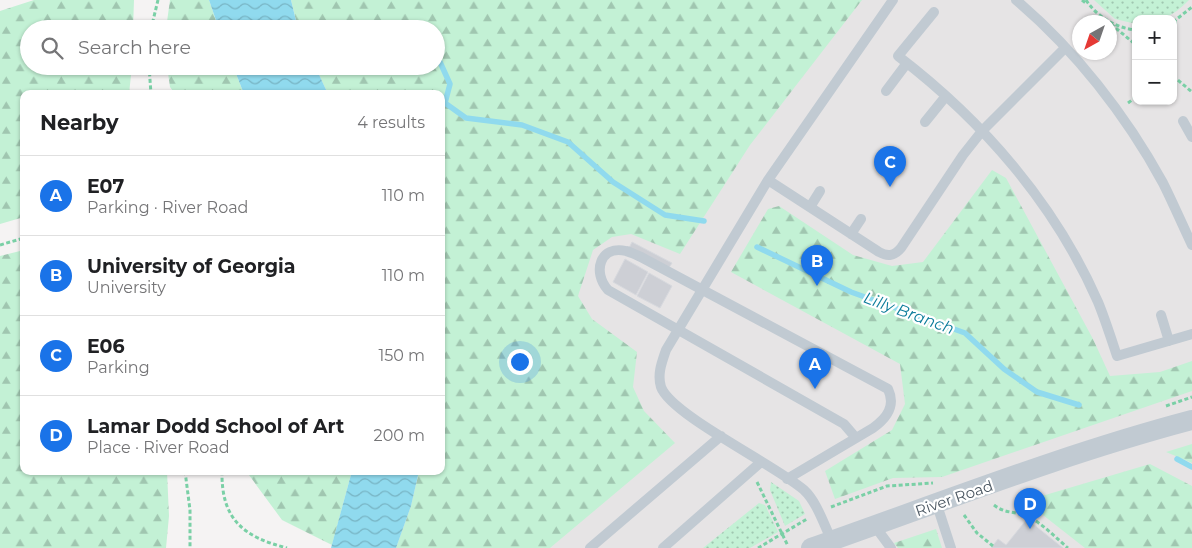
<!DOCTYPE html>
<meta charset="utf-8">
<style>
body{margin:0;font-family:Montserrat,sans-serif;background:#f2f2f2;color:#202124}
.controls{position:absolute;right:15px;top:15px;display:grid;overflow:hidden;border-radius:10px;box-shadow:0 1px 4px #0004}
.controls button{width:45px;height:45px;display:grid;place-items:center;padding:0;border:0;border-bottom:1px solid #e0e0e0;background:#fff;color:#202124;font:25px sans-serif}
.compass{position:absolute;left:1072px;top:15px;width:45px;height:45px;border-radius:50%;background:#fff;box-shadow:0 1px 4px #0004;rotate:220deg}
.you{position:absolute;left:519px;top:361px;width:18px;height:18px;margin:-12px;border:4px solid #fff;border-radius:50%;background:#1a73e8;box-shadow:0 0 0 8px #1a73e833}
.badge{display:grid;place-items:center;width:32px;height:32px;border-radius:50%;background:#1a73e8;color:#fff;font-size:16px;font-weight:700}
.pin{position:absolute;translate:-50% -41px;filter:drop-shadow(0 1px 2px #0008)}
.pin::after{content:'';position:absolute;top:26px;width:18px;height:15px;background:inherit;clip-path:polygon(0 0,100% 0,50% 100%)}
.list{margin:0;padding:0;list-style:none}
h2{display:flex;justify-content:space-between;align-items:center;height:65px;margin:0;padding:0 20px;font-size:21px}
h2 small{font-size:16px;font-weight:400;color:#757577}
.list li{display:grid;grid-template-columns:32px 1fr auto;gap:15px;align-items:center;box-sizing:border-box;height:80px;padding:0 20px;border-top:1px solid #e0e0e0}
.list b{display:block;font-size:19px;white-space:nowrap}
.list p{margin:0;font-size:16px;white-space:nowrap;color:#757577}
.list em{font-size:16px;font-style:normal;color:#757577}
.icon{flex:none;width:28px;height:28px;fill:none;stroke:currentColor;stroke-width:2;stroke-linecap:round;stroke-linejoin:round}
.map{position:relative;flex:none;width:1192px;height:548px;overflow:hidden}
.search{position:absolute;background:#fff;box-shadow:0 1px 4px #0004;left:20px;top:20px;width:425px;height:55px;display:flex;align-items:center;gap:12px;box-sizing:border-box;padding:0 18px;border-radius:28px;color:#757577;font-size:19px}
.panel{position:absolute;background:#fff;box-shadow:0 1px 4px #0004;left:20px;top:90px;width:425px;height:385px;border-radius:10px}
.map>svg:first-child{display:block}
.education{fill:#e6e4e5;fill-rule:evenodd}
.grass{fill:url(#grass-dots)}
.forest{fill:url(#forest-firs)}
.water{fill:url(#water-waves)}
.lines{fill:none;stroke-linecap:round;stroke-linejoin:round}
.stream{stroke:#90daee;stroke-width:5.5}
.building{fill:#cdcfd5;stroke:#d7d9de}
.path{stroke:#7ad0a6;stroke-width:3;stroke-dasharray:4 2.5;stroke-linecap:butt}
.service{stroke:#c1cad2;stroke-width:10}
.minor{stroke:#c1cad2;stroke-width:20}
.labels{text-anchor:middle;dominant-baseline:central;stroke-width:4.5;stroke-linejoin:round;paint-order:stroke}
.street-label{font-size:15px;fill:#4a5661;stroke:#fff}
.water-label{font-size:16px;font-style:italic;fill:#0c7c9b;stroke:#fff}
</style>
<div class="map">
<svg width="1192" height="548" viewBox="0 0 1192 548">
<defs>
<pattern id="grass-dots" width="8" height="8" patternUnits="userSpaceOnUse" patternTransform="scale(1.25)"><rect width="8" height="8" fill="#c3f1d5"/><path d="M2 2h.1M6 6h.1" fill="none" stroke="#a0c6b0" stroke-width="1.8" stroke-linecap="round"/></pattern>
<pattern id="forest-firs" width="22" height="20" patternUnits="userSpaceOnUse" patternTransform="scale(1.25)"><rect width="22" height="20" fill="#c3f1d5"/><path d="M5 1l3.5 6h-7zM16 11l3.5 6h-7z" fill="#a0c6b0"/></pattern>
<pattern id="water-waves" width="16" height="10" patternUnits="userSpaceOnUse" patternTransform="scale(1.25)"><rect width="16" height="10" fill="#90daee"/><path d="M0 5q4-4 8 0t8 0" fill="none" stroke="#78b4c4"/></pattern>
</defs>
<rect width="100%" height="100%" fill="#f5f3f3"/>
<!-- education -->
<path class="education" d="M291,0h901v548h-796l15,-42 8,-35h22v-377h-113l-13,-28h121v-37zM1136,19h37v82h-37zM1080,22h30v30h-30z"/>
<!-- grass -->
<path class="grass" d="M1094,0h95c-20,20 -26,19 -53,19v5l-21,-5z
M771,482l28,19 6,13 -20,12 -15,-36z
M759,503l6,2 13,27 -28,16h-47z"/>
<!-- forest -->
<path class="forest" d="M34,0h100l-1,29h-104v37h103l-3,28h-105v123l-24,7v-213z
M170,0h39l10,29h-53z
M291,0h571l-112,145 -70,109 -49,-20 -19,3 -19,13 -15,46 14,23 45,33 -4,35 11,24 31,32 -125,105h-154l15,-42 8,-35h22v-377h-113l-13,-28h121v-37h-138z
M167,66h66l11,28h-69l-5,-7z
M992,170l14,8 87,161 17,37 50,-4 32,-11v30l-250,86 -49,1 -58,21 -10,-28 67,-41 13,-26 -5,-40 -169,-92 37,-63 11,-3 74,49 39,11 31,-4z
M24,250v221h143l2,45 -3,32h-166v-292z
M1192,444v19l-26,-11z
M1150,464l42,22v62h-107l-60,-47z
M246,471h106l-20,74 -50,-25z
M936,529l6,19h-44l-4,-5z"/>
<!-- water -->
<path class="water" d="M209,0h82l7,29h-79z
M233,66h82l13,28h-84z
M352,471h67l-8,35 -15,42h-65z"/>
<g class="lines">
<!-- stream -->
<path class="stream" d="M436,62h4l10,22 -5,19 21,15 56,7 46,17 45,40 52,33 39,6
M757,247l94,45 114,41 39,36 33,23 42,13
M1177,459l15,8"/>
</g>
<!-- building -->
<path class="building" d="M632,242l40,21 -4,6 -39,-21z
M625,259l23,13 -12,23 -23,-13z
M649,273l23,13 -12,22 -23,-12z
M1027,519l36,29h-72l7,-9 8,6z"/>
<g class="lines">
<!-- path -->
<path class="path" d="M1082,0l5,4
M1086,0c11,17 30,28 50,30
M1093,22l8,-7
M1173,22l19,-15
M1111,24l25,21
M151,29l7,-29
M1173,44l2,-23
M149,66l2,28
M1173,76l19,16
M1128,103l8,-6
M0,245l24,-7
M1166,406l26,-9
M185,471l5,39v38
M222,471c-1,49 22,66 65,77
M757,482l31,64
M994,505c11,9 21,6 33,11 15,7 29,22 41,32
M831,507l56,-21 46,-3
M964,515l13,18 16,13
M758,548l49,-29"/>
<!-- service -->
<path class="service" d="M1016,0c59,50 110,115 147,183 10,20 19,41 29,62
M934,12l-36,44c85,65 157,148 200,246 7,17 13,36 19,54l75,-22
M886,91l21,-28
M1183,121l9,16
M925,122l21,-26
M768,180l111,72c9,5 15,4 22,-4l62,-93 19,-24 83,-83
M810,207l10,-16
M851,234l10,-15
M1161,315l8,26
M787,479l86,-51c14,-10 23,-22 15,-39l-247,-132c-5,-2 -10,-5 -15,-6 -26,-6 -34,21 -18,39l236,134 12,14
M937,505l14,43
M874,525l17,23
M832,541c-8,-16 -15,-39 -28,-51 -27,-24 -133,-75 -143,-103 -4,-13 1,-25 5,-37l102,-170 125,-180
M590,548l131,-112
M663,548l98,-86"/>
<!-- minor -->
<path class="minor" d="M811,548c126,-44 252,-94 381,-128"/>
</g>
<g class="labels">
<!-- street labels -->
<g class="street-label">
<text transform="translate(954 498) rotate(-19)">River Road</text>
</g>
<!-- water labels -->
<g class="water-label">
<text transform="translate(909 313) rotate(20)">Lilly Branch</text>
</g>
</g>
</svg>
<div class="controls">
<button>+</button>
<button>−</button>
</div>
<svg class="compass" viewBox="-18 -18 36 36"><path d="M0-13l5 13h-10z" fill="#e53935"/><path d="M0 13l5-13h-10z" fill="#757577"/></svg>
<div class="you"></div>
<div class="pin badge" style="left:815px;top:389px">A</div>
<div class="pin badge" style="left:817px;top:286px">B</div>
<div class="pin badge" style="left:890px;top:187px">C</div>
<div class="pin badge" style="left:1030px;top:529px">D</div>
<div class="search"><svg class="icon" aria-label="search" viewBox="0 0 24 24"><circle cx="10" cy="10" r="6"/><path d="M15 15l6 6"/></svg>Search here</div>
<section class="panel">
<h2>Nearby<small>4 results</small></h2>
<ul class="list">
<li><span class="badge">A</span><div><b>E07</b><p>Parking · River Road</p></div><em>110 m</em></li>
<li><span class="badge">B</span><div><b>University of Georgia</b><p>University</p></div><em>110 m</em></li>
<li><span class="badge">C</span><div><b>E06</b><p>Parking</p></div><em>150 m</em></li>
<li><span class="badge">D</span><div><b>Lamar Dodd School of Art</b><p>Place · River Road</p></div><em>200 m</em></li>
</ul>
</section>
</div>
